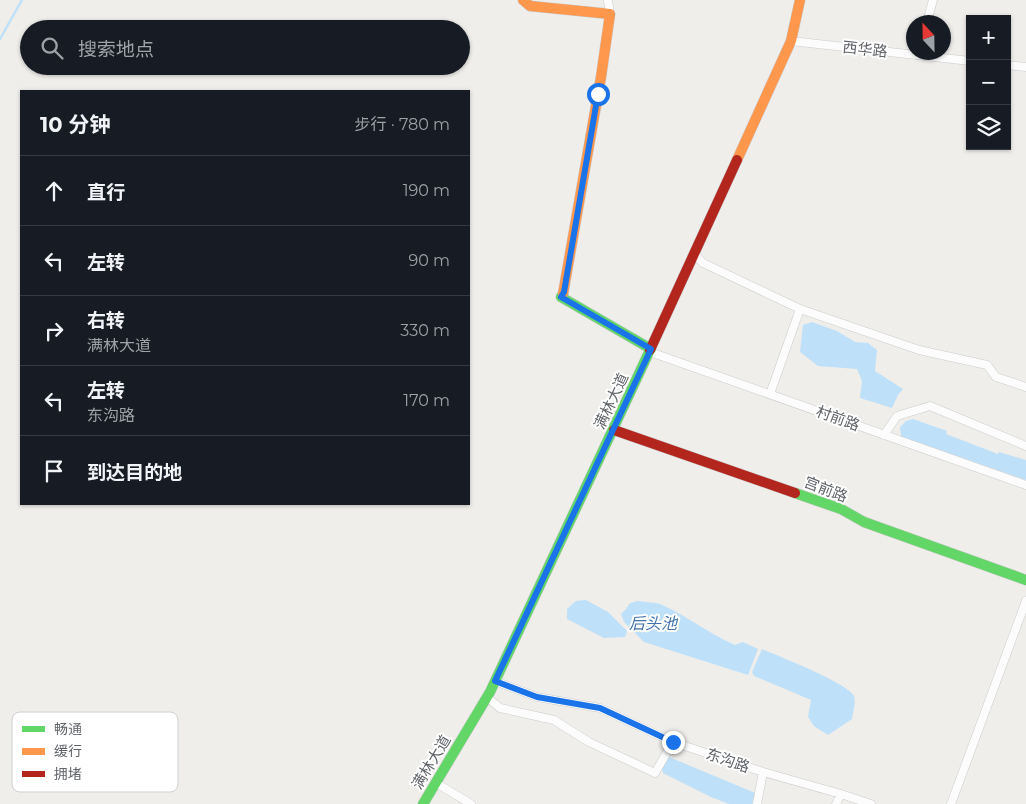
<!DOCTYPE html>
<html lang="zh">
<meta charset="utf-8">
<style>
body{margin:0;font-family:Montserrat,"Noto Sans SC",sans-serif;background:#20242c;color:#f1f3f6}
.controls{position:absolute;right:15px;top:15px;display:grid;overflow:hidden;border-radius:0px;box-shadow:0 1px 4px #0004}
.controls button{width:45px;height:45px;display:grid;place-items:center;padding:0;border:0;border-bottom:1px solid #363941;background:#171b24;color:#f1f3f6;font:25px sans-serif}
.compass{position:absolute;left:906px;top:15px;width:45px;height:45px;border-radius:50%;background:#171b24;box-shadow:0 1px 4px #0004;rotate:338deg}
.stop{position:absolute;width:15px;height:15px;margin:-11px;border:4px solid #1a73e8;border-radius:50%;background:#fff}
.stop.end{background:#1a73e8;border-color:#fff;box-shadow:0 1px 5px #0008}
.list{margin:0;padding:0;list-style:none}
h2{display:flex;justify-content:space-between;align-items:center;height:65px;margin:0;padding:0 20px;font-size:21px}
h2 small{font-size:16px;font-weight:400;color:#9ea1a6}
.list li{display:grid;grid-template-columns:32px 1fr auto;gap:15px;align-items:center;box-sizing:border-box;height:70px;padding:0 20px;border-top:1px solid #363941}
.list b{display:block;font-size:19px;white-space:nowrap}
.list p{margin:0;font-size:16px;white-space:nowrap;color:#9ea1a6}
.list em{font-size:16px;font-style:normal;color:#9ea1a6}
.icon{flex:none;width:28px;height:28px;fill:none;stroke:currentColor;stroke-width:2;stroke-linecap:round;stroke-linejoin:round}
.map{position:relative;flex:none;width:1026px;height:804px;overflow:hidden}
.search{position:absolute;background:#171b24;box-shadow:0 1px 4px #0004;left:20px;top:20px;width:450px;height:55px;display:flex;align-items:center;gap:12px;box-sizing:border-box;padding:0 18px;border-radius:28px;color:#9ea1a6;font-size:19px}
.panel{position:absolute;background:#171b24;box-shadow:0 1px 4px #0004;left:20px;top:90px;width:450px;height:415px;border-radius:0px}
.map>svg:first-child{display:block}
.water{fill:#bfe0f9}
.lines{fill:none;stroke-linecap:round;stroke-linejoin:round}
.stream{stroke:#bfe0f9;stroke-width:2.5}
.street-casing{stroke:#cbcccc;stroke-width:9}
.fast-casing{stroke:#cacacb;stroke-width:11}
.slow-casing{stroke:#cacacb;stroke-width:11}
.jam-casing{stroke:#cacacb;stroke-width:11}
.street{stroke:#fdfcfc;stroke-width:8}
.fast{stroke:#63d668;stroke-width:10}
.slow{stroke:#ff974d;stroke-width:10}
.jam{stroke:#b3261e;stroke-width:10}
.route{stroke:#1a73e8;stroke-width:6}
.labels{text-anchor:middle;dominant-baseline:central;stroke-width:4;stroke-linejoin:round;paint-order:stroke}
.street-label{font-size:15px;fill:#5f6368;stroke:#fff}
.water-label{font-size:16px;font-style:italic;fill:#4174aa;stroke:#fff}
.key{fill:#fff;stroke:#cfd0d2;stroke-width:1}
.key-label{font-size:14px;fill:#5f6368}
</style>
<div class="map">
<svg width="1026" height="804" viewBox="0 0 1026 804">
<rect width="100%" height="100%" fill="#efeeea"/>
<!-- water -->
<path class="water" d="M812,322l25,9 18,11 13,1 9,7 -2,21 28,18 -5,6 -6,13 -32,-10 2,-17 -5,-12 -39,-3 -18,-14 3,-27z
M913,419l34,12 -1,3 52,20 1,-2 27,8v20l-125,-43 -1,-10 6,-6z
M586,600l22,12 19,19 -2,6 -21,1 -37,-19v-10l9,-8z
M637,601c7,1 16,1 23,3 26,11 49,30 75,41l8,-3 15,7 -10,26 -104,-33 -20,-20 -3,-8 5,-5 4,-6z
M762,649c16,7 86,34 92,47 2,7 -1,16 -2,23l-24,16 -14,-9 -6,-9 3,-17 -57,-24 -2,-4z
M669,757l84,35 2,2 -3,10h-23l-18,-7 -48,-24 -1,-5 3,-10z"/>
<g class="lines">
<!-- stream -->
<path class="stream" d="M0,39l22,-39"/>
<defs>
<path id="street" d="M608,0l2,14
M927,22l6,-22
M791,41l179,20
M1007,65l19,2
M694,253l9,10 97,46 -30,85
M800,309l119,41 68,15 9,12 30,10
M650,352l376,133
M884,435l13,-19 33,-10 96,40
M495,681l42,16 63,11 73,34 90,30 78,22 -5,10
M487,697l13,11 54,12 35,22 66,31 18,-31
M436,783l35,21
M841,794l30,10
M757,804l6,-32
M951,804l75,-203"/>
<path id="fast" d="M563,294l-2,3 90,52
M795,493l46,16 23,13 162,58
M423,804l67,-112 160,-342"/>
<path id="slow" d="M523,0l7,6 80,8 -9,63 -38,217
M737,160l54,-119 9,-41"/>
<path id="jam" d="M650,350l87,-190
M614,430l181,63"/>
</defs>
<!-- street casing -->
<use href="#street" class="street-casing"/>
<!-- fast casing -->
<use href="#fast" class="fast-casing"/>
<!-- slow casing -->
<use href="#slow" class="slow-casing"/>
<!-- jam casing -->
<use href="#jam" class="jam-casing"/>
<!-- street -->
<use href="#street" class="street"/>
<!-- fast -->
<use href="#fast" class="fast"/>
<!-- slow -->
<use href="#slow" class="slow"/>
<!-- jam -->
<use href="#jam" class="jam"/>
</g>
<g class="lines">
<!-- route -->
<path class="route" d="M598,94l-34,198 -3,5 90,52 -156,332 42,16 63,11 73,34"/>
</g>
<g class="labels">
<!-- street labels -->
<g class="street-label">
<text transform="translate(865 49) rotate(6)">西华路</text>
<text transform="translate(611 401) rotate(-65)">满林大道</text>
<text transform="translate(838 418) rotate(20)">村前路</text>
<text transform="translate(826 489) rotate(21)">宫前路</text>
<text transform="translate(728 760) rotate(19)">东沟路</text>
<text transform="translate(431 762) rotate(-59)">满林大道</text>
</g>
<!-- water labels -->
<g class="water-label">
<text x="653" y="623">后头池</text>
</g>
</g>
<!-- legend -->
<rect x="12" y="712" width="166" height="80" rx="8" class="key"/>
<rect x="22" y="726" width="23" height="6" fill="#63d668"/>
<rect x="22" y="748" width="23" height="7" fill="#ff974d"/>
<rect x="22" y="771" width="23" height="6" fill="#b3261e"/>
<g class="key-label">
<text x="54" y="734">畅通</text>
<text x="54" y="756">缓行</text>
<text x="54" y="779">拥堵</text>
</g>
</svg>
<div class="controls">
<button>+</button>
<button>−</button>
<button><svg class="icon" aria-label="layers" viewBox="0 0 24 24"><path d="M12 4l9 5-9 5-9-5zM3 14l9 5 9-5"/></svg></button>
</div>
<svg class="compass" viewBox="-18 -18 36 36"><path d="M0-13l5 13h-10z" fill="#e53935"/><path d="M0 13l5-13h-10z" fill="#9ea1a6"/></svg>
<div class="stop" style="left:598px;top:94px"></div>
<div class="stop end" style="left:673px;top:742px"></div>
<div class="search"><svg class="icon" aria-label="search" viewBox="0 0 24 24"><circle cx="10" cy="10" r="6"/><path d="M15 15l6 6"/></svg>搜索地点</div>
<section class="panel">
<h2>10 分钟<small>步行 · 780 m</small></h2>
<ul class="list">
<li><svg class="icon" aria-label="ahead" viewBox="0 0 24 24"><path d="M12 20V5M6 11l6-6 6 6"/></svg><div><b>直行</b></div><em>190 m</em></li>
<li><svg class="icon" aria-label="left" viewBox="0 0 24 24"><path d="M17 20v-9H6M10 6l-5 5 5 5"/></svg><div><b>左转</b></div><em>90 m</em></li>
<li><svg class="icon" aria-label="right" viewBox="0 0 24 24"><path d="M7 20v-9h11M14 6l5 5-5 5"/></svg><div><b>右转</b><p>满林大道</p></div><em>330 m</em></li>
<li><svg class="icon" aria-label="left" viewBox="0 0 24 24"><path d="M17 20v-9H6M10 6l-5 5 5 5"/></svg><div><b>左转</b><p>东沟路</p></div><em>170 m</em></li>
<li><svg class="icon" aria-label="arrive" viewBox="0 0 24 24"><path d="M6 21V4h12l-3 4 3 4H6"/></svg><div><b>到达目的地</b></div></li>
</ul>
</section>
</div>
